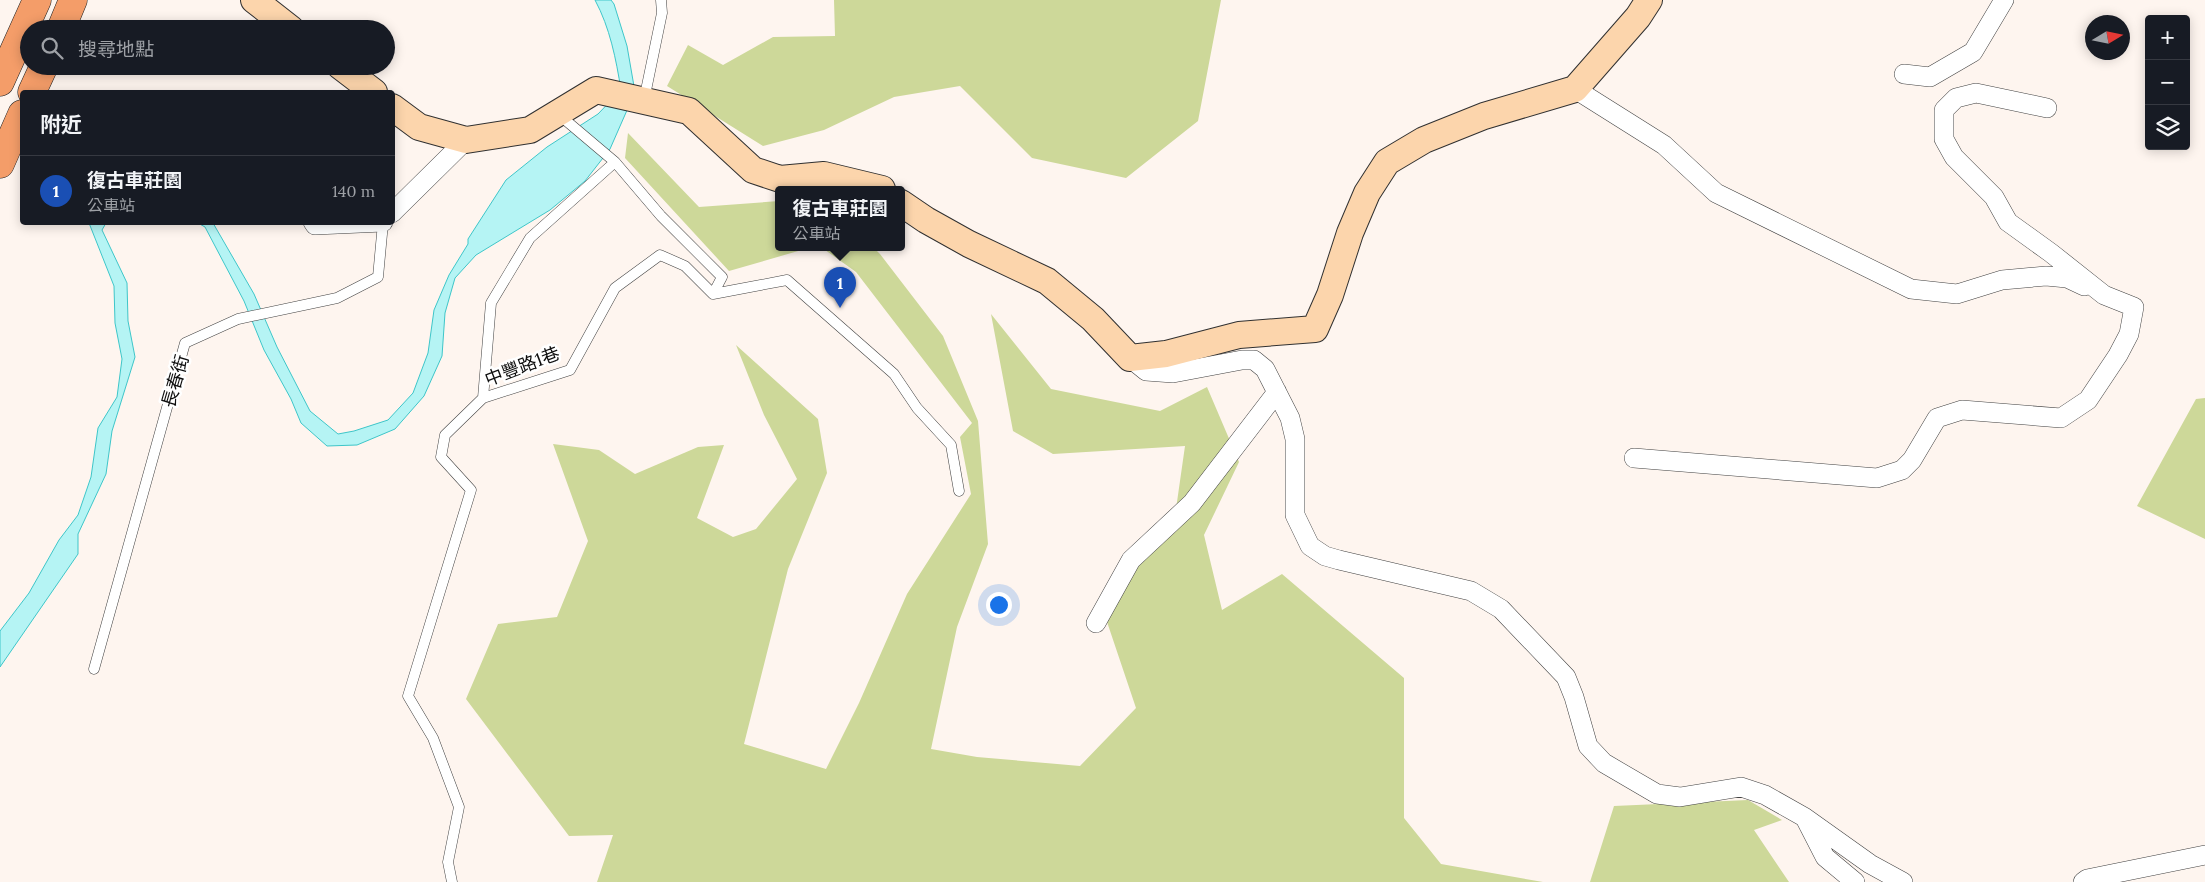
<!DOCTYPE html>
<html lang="zh-TW">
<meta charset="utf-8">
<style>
body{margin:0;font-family:Lora,"Noto Sans TC",serif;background:#242831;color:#f1f3f6}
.controls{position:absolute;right:15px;top:15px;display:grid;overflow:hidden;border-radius:5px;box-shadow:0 2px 12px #0003}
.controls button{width:45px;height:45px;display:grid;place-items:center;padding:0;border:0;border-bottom:1px solid #363941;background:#171b24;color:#f1f3f6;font:25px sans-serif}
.compass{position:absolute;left:2085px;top:15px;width:45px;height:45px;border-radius:50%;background:#171b24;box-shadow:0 2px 12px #0003;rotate:80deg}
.you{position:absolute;left:998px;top:604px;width:18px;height:18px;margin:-12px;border:4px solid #fff;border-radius:50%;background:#1a73e8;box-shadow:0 0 0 8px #1a73e833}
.badge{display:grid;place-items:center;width:32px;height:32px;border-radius:50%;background:#1a73e8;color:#fff;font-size:16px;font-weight:700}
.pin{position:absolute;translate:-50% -41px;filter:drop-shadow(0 1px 2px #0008)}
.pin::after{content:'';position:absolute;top:26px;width:18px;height:15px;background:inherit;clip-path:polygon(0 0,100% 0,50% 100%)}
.popup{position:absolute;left:775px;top:186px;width:130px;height:65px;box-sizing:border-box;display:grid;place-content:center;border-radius:5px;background:#171b24;filter:drop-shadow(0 1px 4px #0005);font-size:16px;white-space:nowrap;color:#9ea1a6}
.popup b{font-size:19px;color:#f1f3f6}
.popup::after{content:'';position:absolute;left:50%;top:100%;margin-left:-10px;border:10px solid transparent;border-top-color:#171b24}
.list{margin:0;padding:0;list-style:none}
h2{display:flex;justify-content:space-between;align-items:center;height:65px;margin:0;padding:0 20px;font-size:21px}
h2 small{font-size:16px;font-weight:400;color:#9ea1a6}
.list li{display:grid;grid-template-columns:32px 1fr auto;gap:15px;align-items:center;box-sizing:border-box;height:70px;padding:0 20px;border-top:1px solid #363941}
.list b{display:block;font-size:19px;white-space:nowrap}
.list p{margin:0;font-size:16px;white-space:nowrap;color:#9ea1a6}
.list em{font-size:16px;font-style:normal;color:#9ea1a6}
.icon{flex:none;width:28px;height:28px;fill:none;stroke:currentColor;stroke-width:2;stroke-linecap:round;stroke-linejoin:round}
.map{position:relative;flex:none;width:2205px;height:882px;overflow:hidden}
.search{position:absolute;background:#171b24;box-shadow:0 2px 12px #0003;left:20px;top:20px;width:375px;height:55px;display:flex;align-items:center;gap:12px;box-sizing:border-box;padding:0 18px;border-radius:28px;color:#9ea1a6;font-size:19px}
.panel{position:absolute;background:#171b24;box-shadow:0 2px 12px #0003;left:20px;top:90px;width:375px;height:135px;border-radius:5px}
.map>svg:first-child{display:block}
.forest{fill:#cdd899}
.water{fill:#b5f4f4;stroke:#3ec6c9}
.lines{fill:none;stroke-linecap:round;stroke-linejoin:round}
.lane-casing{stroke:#414141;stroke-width:11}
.street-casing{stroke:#414141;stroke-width:20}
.secondary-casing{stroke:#303030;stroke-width:28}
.primary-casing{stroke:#1f1f1f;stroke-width:29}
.lane{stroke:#fff;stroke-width:10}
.street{stroke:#fff;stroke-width:19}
.secondary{stroke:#fcd5ac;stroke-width:26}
.primary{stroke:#f49d69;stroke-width:28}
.labels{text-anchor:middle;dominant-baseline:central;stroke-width:5;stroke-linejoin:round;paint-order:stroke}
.street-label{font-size:18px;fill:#0e0e0e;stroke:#fff}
</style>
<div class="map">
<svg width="2205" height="882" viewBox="0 0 2205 882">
<rect width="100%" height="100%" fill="#fef5ef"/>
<!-- forest -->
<path class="forest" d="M834,0h387l-23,121 -72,57 -94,-20 -72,-72 -66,11 -70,33 -61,16 -96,-60 21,-41 35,20 50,-28 62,-1z
M628,133l71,74 80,-6v46h33l-83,24 -104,-113z
M821,247h52l7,7 63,82 35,85 10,123 -31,83 -26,122 46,8 103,9 56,-58 -33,-98 71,-87 11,-77 -132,8 -40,-23 -22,-117 60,75 109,22 47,-24 32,75 -35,73 18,75 60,-36 122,104v140l37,46 102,18h-946l16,-47 -44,1 -103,-137 32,-75 59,-7 31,-76 -35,-97 46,6 36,24 63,-27 26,-2 -27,73 36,19 23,-8 41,-50 -33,-64 -28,-70 82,74 9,54 -39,96 -44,175 82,25 33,-66 48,-109 64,-100 -11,-57 12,-14 -116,-151z
M2205,398v141l-68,-33 59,-107z
M1748,800l34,20 -28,10 35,52h-199l24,-76z"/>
<!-- water -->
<path class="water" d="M595,0h16l3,4 13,42 8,46 -25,57 -25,32 -35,29 -74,45 -21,23 -10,35 -3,43 -18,40 -29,33 -38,16 -30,1 -26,-23 -10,-24 -27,-49 -20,-49 -39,-74 -7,-4h15l41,71 23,53 33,64 28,23 16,-3 34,-11 25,-27 15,-40 6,-43 15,-35 19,-31v-5l38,-59 41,-33 51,-33 23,-24c-5,-31 -11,-62 -26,-90z
M89,223h17l-4,7 25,53 1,38 7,36 -23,74 -6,43 -28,60v20l-78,113v-36l29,-38 30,-53 19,-25 13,-38 7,-49 19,-31 5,-38 -7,-36 -1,-37z"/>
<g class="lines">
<defs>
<path id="lane" d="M644,100l18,-87 -1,-13
M557,113l58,49 46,54 61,61 -9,17
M483,398l8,-95 39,-65 85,-76
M94,669l91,-326 53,-24 99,-21 41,-21 5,-54
M452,882l-4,-20 11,-55 -26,-69 -25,-42 63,-206 -30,-33 4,-22 38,-37 87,-28 45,-82 45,-33 25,11 28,28 74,-14 107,94 23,34 34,37 8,46"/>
<path id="street" d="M1904,74l26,3 43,-25 31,-52
M1575,89l89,56 52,48 195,96 46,5 45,-14 44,-4 21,2 17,8
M392,213l74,-73
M313,222l2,3 68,-3
M1130,358l16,13 27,2 69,-13h12l11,9 25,49 5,21v76l15,31 15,10 14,4 132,31 30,18 65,68 8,20 14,49 16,17 53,31 23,3 61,-10 24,8 39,22 66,47 33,18
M1634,458l243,20 25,-8 10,-10 25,-42 25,-8 99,8 27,-18 30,-45 11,-21 5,-27 -30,-12 -53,-42 -43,-31 -14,-25 -40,-40 -10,-18v-29l12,-12 20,-5 71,15
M1096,623l35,-63 61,-57 85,-111
M1806,820l19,37 30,25
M2083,882l4,-3 118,-24"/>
<path id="secondary" d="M254,0l37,29
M340,66l34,26
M392,107l27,20 47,13 64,-10 66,-40 93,21 64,59 27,9 44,-4 58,14
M901,203l25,17 43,24 78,37 46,38 37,39 36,-4 73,-19 76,-6 15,-34 20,-62 17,-40 20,-31 37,-22 60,-24 91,-27 63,-72 11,-17"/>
<path id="primary" d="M61,29l12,-29
M0,82l37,-82
M32,92l12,-26
M0,164l22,-50"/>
</defs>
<!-- lane casing -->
<use href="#lane" class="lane-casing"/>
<!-- street casing -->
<use href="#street" class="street-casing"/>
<!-- secondary casing -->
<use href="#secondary" class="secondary-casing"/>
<!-- primary casing -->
<use href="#primary" class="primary-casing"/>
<!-- lane -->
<use href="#lane" class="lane"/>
<!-- street -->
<use href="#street" class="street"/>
<!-- secondary -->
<use href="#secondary" class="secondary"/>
<!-- primary -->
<use href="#primary" class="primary"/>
</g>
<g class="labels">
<!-- street labels -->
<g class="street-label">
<text transform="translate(522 366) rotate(-21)">中豐路1巷</text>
<text transform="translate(175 381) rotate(-74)">長春街</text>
</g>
</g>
</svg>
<div class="controls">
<button>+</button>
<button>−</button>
<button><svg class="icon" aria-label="layers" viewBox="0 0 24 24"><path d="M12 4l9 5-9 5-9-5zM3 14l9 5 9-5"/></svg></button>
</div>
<svg class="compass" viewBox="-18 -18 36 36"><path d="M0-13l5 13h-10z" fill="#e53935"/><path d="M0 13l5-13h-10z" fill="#9ea1a6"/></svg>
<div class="you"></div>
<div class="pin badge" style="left:840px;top:308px;background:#1a4fb4">1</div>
<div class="popup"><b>復古車莊園</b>公車站</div>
<div class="search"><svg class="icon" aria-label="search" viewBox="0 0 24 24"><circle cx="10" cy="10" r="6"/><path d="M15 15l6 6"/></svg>搜尋地點</div>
<section class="panel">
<h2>附近<small></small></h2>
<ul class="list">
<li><span class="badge" style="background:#1a4fb4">1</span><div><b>復古車莊園</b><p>公車站</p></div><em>140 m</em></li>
</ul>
</section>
</div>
